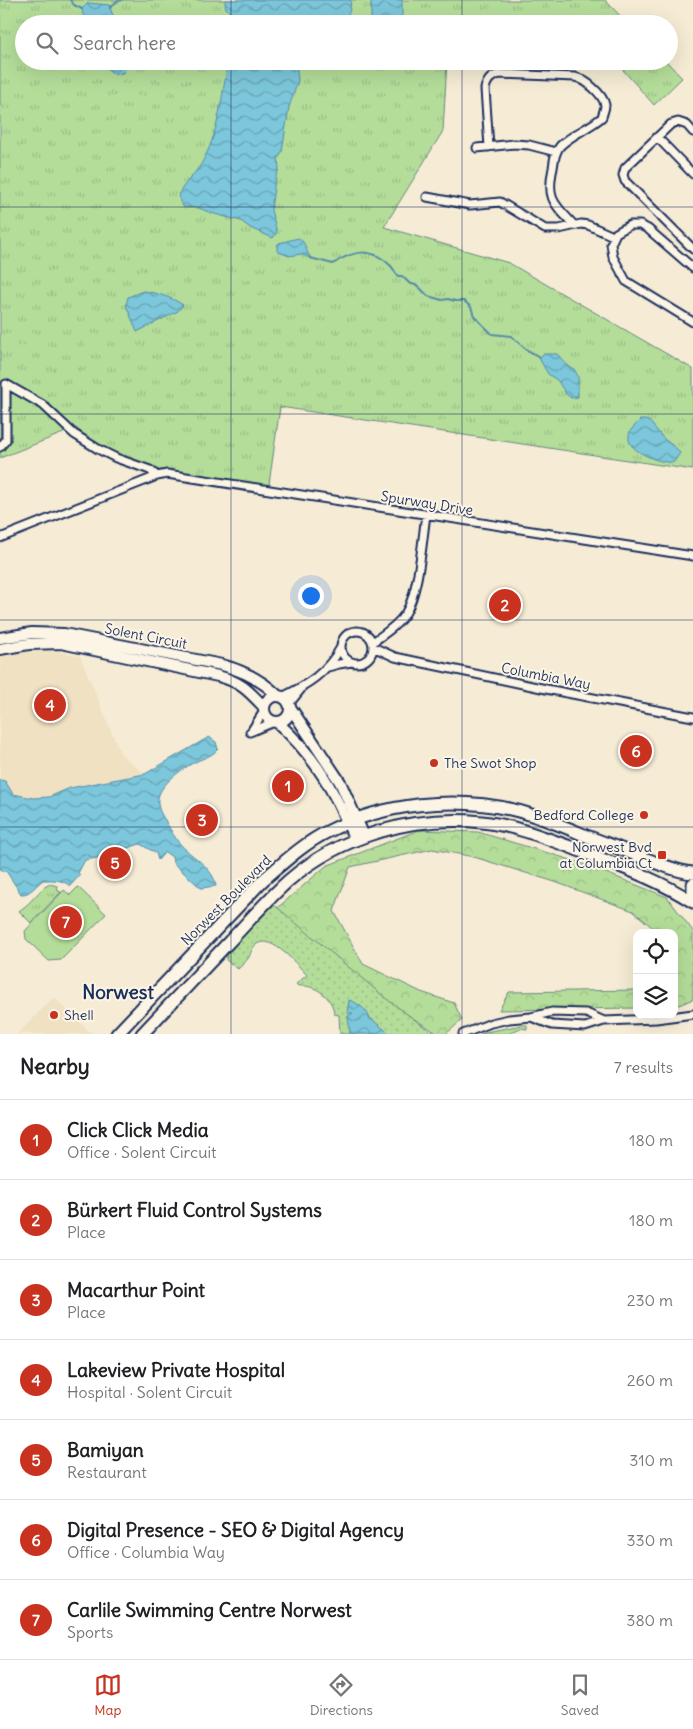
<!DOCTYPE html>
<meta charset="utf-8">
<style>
body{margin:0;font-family:Delius,sans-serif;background:#f2f2f2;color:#202124}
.controls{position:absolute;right:15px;bottom:15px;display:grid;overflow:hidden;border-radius:10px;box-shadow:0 5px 20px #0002}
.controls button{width:45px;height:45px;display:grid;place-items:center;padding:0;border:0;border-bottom:1px solid #e0e0e0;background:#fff;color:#202124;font:25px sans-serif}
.you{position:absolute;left:310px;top:595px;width:18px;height:18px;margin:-12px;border:4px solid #fff;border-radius:50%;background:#1a73e8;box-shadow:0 0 0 8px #1a73e833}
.badge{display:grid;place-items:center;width:32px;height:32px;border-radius:50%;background:#c8321e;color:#fff;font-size:16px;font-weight:700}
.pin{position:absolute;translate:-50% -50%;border:2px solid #fff;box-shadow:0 1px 5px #0006}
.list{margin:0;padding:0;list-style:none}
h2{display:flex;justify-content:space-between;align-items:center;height:65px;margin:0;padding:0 20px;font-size:21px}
h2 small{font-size:16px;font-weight:400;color:#757577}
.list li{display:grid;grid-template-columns:32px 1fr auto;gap:15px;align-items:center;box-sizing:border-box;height:80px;padding:0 20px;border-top:1px solid #e0e0e0}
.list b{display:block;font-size:19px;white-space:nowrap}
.list p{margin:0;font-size:16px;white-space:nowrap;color:#757577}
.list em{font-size:16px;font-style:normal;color:#757577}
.icon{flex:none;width:28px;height:28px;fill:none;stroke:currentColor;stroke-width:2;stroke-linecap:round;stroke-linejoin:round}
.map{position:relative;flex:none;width:693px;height:1034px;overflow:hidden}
.search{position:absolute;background:#fff;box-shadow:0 5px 20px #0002;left:15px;right:15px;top:15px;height:55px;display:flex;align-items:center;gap:12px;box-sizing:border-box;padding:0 18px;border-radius:28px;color:#757577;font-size:19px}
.sheet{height:625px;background:#fff}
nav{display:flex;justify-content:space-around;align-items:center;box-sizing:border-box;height:70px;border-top:1px solid #e0e0e0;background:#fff;font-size:14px;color:#757577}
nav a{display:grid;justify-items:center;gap:2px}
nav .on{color:#c8321e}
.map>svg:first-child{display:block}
.built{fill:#efe1c2}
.grass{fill:url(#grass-tufts);stroke:#68867c}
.forest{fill:url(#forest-crowns);stroke:#68867c}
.park{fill:url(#park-dots);stroke:#68867c}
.pitch{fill:#b4dd99;stroke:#68867c}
.water{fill:url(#water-waves);stroke:#558aa9}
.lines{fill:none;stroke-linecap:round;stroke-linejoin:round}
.stream{stroke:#558aa9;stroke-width:2}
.street-casing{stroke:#1b2f5e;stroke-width:11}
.secondary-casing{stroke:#1b2f5e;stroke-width:14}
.primary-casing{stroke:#1b2f5e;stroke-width:15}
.street{stroke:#fcf5e5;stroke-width:7}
.secondary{stroke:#fcf5e5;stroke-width:10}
.primary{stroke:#fcf5e5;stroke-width:11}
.grid{fill:none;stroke:#1b2f5e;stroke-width:1;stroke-opacity:0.55}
.poi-dot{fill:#c8321e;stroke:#fcf5e5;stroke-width:2}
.labels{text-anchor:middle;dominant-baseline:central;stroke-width:4;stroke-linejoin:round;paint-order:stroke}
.street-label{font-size:14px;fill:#1b2f5e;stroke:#fcf5e5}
.poi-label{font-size:14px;fill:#1b2f5e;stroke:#fcf5e5;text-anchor:start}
.district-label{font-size:19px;font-weight:bold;fill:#1b2f5e;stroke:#fcf5e5}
</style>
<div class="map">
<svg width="693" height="1034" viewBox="0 0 693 1034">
<defs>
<pattern id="grass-tufts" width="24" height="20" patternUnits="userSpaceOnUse" patternTransform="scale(1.25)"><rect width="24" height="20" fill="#b4dd99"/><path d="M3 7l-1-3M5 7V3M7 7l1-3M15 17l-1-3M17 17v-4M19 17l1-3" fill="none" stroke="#9abe86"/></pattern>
<pattern id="forest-crowns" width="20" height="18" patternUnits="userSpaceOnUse" patternTransform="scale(1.25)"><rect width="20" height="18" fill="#b4dd99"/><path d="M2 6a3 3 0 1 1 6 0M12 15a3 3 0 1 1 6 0" fill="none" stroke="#9abe86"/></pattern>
<pattern id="park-dots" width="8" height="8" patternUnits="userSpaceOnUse" patternTransform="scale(1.25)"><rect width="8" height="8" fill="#b4dd99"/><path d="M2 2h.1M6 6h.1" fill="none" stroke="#9abe86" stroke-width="1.8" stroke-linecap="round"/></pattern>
<pattern id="water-waves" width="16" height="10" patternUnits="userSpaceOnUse" patternTransform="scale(1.25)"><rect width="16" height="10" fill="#7cc7db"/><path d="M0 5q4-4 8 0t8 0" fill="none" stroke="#65a2b5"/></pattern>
</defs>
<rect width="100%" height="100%" fill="#f6ecd5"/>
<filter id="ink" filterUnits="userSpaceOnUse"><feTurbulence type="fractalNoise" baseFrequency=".02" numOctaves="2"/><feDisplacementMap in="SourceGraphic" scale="10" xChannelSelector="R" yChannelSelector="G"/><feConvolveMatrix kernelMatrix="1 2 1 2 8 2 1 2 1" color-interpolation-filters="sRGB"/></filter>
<g filter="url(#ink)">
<!-- built -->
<path class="built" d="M54,651l26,5 41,98 24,20 -75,14 -21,9 -15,1 -21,-4 -8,-13 -5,-1v-123l26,-5z
M54,997l38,37h-75z"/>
<!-- grass -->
<path class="grass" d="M0,0h605l23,24h-604v37h423l-4,70 -59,96 125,36 184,106v101l-413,-63 -12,84 -120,-23 -34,-11 -38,-29 -76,30z
M615,61h51l16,17 -28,27z
M50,884l7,2 1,5 3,1 -30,31 -12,-12 9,-7 15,-16z
M522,1025h5v4l-7,-1 -11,6h-28l5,-2z"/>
<!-- forest -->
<path class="forest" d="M419,830l59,2 100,30 89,35 26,34v68l-19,8v-74h-15l-26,-22 -78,-29 -81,-25 -42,-8 -82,18 -16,44 29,53 58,28 33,11 8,17 -16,14h-8l-33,-21 -153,-83 74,-64z
M637,990v18l-138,2 10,-18z"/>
<!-- park -->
<path class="park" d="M272,903l116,97 46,34h-94l-1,-19 -5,-1c-1,-17 -19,-30 -36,-28l-2,-2 11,-9c-10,-10 -35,-41 -50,-31 -5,3 -6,9 -8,13 -3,5 -7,8 -11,12l-12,-9v-8z"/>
<!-- pitch -->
<path class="pitch" d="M78,887l28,27 -45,46 -12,1 -23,-22 -1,-8 39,-41 6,5z"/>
<!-- water -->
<path class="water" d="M225,0h126c-1,7 -1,17 -8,21 -17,7 -107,4 -117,-13 -1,-3 -1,-5 -1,-8z
M371,0h31v15l-5,5 -26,1z
M88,3l21,2 7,19c-17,0 -32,6 -34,-15z
M100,61h24l1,8 -2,4 -10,1z
M229,61h67l2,20 -9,26 -7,45 -4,6 1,11 -4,10 -4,31 6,22 -4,6 -23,-10 -9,-7 -30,-8 -12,-5 -15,-1 -4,-5 -1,-9c7,-12 19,-22 25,-34 16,-30 17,-65 25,-98z
M298,238c8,3 7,12 12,19v1l-9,-4 -12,2 -12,-5v-6l2,-2z
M143,291c14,2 28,6 40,14l-5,6 -41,21 -11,-27 2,-8z
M543,354h14l3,3 6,8 8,4 4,7v21l-7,1 -5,-4 -8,-13 -10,-7 -9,-16z
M640,420h5l5,2 14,17 12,9 4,5 -6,9c-12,2 -38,-8 -44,-19 -2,-4 -1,-8 0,-12z
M209,737l7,5 2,7c-6,7 -14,9 -23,13 -12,6 -36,23 -37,37 -1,8 3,15 7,21 5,9 10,19 17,26 12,12 32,23 34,40l-15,2 -28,-25 -1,-6 -7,-5 -7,8 -2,-7 -16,-9 -43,14 -12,2 -7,13 2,2 -10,11c-8,-7 -17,-6 -27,-6 -7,5 -13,15 -22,14l-15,-23 -6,-1v-90l5,1 8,13 20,4 16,-1 21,-9 75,-14z
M349,1000c7,2 18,9 20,17l21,17h-40l-2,-18 5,-3h-6z"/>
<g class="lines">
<!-- stream -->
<path class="stream" d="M70,0l4,5 8,4
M110,8l6,-6 6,-2
M310,258l23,6c20,-14 39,-17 58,2 3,3 4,7 7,10h4l7,7 9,3 10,10 14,4 6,-1 7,2h9l7,6 3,9 18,18 19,2 16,14 13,7"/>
<defs>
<path id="street" d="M693,132l-6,-7 -9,-3 -7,2 -46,44 -2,7 2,6 68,68
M657,137l36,37
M489,147l-4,-58c2,-9 6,-13 15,-15l75,3c10,2 28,17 30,28 0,4 -2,8 -3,12 -12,11 -30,17 -42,29 -5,6 -6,14 -7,22 -7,31 1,36 21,57
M477,148l37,-4 15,1 27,7
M427,197l43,8 30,-3 45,27h14l22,-5 7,1 25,11
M693,268l-45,-39 -8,-4h-10l-14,8 -5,11 2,13 13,24 67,41
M0,447l6,-7v-56l37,21 31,29 24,15 18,9 34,12 7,6
M0,538l157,-62 10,-2 526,82
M341 647a16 16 0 1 1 32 0a16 16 0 1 1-32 0Z
M373,642c11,-8 24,-16 32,-28 14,-22 17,-72 21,-99
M373,647l22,10 151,32 147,28
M328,667l11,-3 13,-2
M282,697c25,-12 45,-24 59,-50
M289,704l12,-15
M252,730l12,-19
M250,732l24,-10
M531,1017l21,8 33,2 19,-6 52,-2 37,-5
M463,1034l28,-11 18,-4 22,-2 21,-5 34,1 18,8"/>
<path id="secondary" d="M0,638l32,-5 32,1 158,31c22,6 40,15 56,31
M0,649l29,-5 32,-1 157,33c23,6 30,14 46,31
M264 709a13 13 0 1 1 26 0a13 13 0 1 1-26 0Z
M290,707l50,75 24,54
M277,722c40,36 57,69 78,118"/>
<path id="primary" d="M693,884v14
M117,1034l145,-153c21,-18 42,-38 67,-50 55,-28 125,-35 185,-21 26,6 51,17 75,27 19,7 38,14 57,22 15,5 31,13 47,14
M142,1034c28,-30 57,-60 86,-91 20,-21 39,-43 60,-62 53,-46 125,-66 194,-59 31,3 61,15 91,26 41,16 83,30 120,54"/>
</defs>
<!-- street casing -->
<use href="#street" class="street-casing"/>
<!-- secondary casing -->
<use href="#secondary" class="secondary-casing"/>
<!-- primary casing -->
<use href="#primary" class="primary-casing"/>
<!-- street -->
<use href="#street" class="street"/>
<!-- secondary -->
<use href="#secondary" class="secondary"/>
<!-- primary -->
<use href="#primary" class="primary"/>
</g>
</g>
<!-- grid -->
<path class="grid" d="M231,0v24M462,0v24M231,61v973M462,61v973M0,207h693M0,414h693M0,620h693M0,827h693"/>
<!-- markers -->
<g class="poi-dot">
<circle cx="434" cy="763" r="5"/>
<circle cx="644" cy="815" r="5"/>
<rect x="657" y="850" width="10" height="10" rx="2.5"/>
<circle cx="54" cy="1015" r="5"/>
</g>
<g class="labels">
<!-- street labels -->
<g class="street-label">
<text transform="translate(427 503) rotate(9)">Spurway Drive</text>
<text transform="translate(146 636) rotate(11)">Solent Circuit</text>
<text transform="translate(546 676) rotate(11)">Columbia Way</text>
<text transform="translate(226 900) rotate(-45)">Norwest Boulevard</text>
</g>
<!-- poi labels -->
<g class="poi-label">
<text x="444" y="763">The Swot Shop</text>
<text x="634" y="815" text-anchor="end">Bedford College</text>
<text x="652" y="847" text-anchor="end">Norwest Bvd<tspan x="652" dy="16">at Columbia Ct</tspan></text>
<text x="64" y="1015">Shell</text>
</g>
<!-- district labels -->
<g class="district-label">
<text x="118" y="992">Norwest</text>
</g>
</g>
</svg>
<div class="controls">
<button><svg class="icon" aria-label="locate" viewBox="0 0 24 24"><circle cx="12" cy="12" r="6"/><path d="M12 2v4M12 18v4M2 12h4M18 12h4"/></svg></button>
<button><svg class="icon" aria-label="layers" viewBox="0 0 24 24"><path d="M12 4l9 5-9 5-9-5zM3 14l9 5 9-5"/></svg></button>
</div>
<div class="you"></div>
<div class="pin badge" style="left:288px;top:786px">1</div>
<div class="pin badge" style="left:505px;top:605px">2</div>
<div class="pin badge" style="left:202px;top:820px">3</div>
<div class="pin badge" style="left:50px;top:705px">4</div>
<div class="pin badge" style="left:115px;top:863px">5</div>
<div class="pin badge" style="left:636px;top:751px">6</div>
<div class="pin badge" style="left:66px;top:922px">7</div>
<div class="search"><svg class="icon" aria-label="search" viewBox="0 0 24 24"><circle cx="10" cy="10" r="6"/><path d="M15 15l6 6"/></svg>Search here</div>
</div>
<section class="sheet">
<h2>Nearby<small>7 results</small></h2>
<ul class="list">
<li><span class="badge">1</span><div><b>Click Click Media</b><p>Office · Solent Circuit</p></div><em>180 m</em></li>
<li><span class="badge">2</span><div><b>Bürkert Fluid Control Systems</b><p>Place</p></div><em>180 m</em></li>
<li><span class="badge">3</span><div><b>Macarthur Point</b><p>Place</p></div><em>230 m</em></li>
<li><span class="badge">4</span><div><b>Lakeview Private Hospital</b><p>Hospital · Solent Circuit</p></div><em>260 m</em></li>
<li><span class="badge">5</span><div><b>Bamiyan</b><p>Restaurant</p></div><em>310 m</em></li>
<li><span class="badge">6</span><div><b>Digital Presence - SEO &amp; Digital Agency</b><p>Office · Columbia Way</p></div><em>330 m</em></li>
<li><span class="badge">7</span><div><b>Carlile Swimming Centre Norwest</b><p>Sports</p></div><em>380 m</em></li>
</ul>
</section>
<nav>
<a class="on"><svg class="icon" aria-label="map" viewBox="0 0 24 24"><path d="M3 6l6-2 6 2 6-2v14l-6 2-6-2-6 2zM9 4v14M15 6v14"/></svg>Map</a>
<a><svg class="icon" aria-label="directions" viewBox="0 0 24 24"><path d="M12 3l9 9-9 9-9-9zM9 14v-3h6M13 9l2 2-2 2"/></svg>Directions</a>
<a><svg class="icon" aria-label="saved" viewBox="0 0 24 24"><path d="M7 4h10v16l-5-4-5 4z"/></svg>Saved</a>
</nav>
